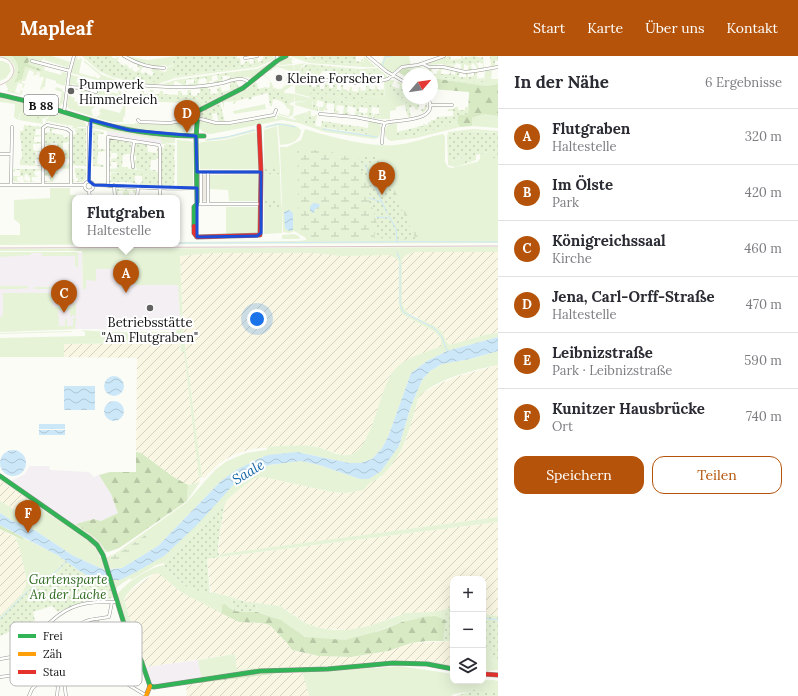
<!DOCTYPE html>
<html lang="de">
<meta charset="utf-8">
<style>
body{margin:0;font-family:Lora,serif;background:#f7f7f7;color:#2b2b33}
.controls{position:absolute;right:12px;bottom:12px;display:grid;overflow:hidden;border-radius:8px;box-shadow:0 4px 16px #0002}
.controls button{width:36px;height:36px;display:grid;place-items:center;padding:0;border:0;border-bottom:1px solid #e1e1e2;background:#fff;color:#2b2b33;font:20px sans-serif}
.compass{position:absolute;left:402px;top:12px;width:36px;height:36px;border-radius:50%;background:#fff;box-shadow:0 4px 16px #0002;rotate:61deg}
.you{position:absolute;left:257px;top:263px;width:14px;height:14px;margin:-10px;border:3px solid #fff;border-radius:50%;background:#1a73e8;box-shadow:0 0 0 6px #1a73e833}
.badge{display:grid;place-items:center;width:26px;height:26px;border-radius:50%;background:#b45309;color:#fff;font-size:13px;font-weight:700}
.pin{position:absolute;translate:-50% -33px;filter:drop-shadow(0 1px 2px #0008)}
.pin::after{content:'';position:absolute;top:21px;width:14px;height:12px;background:inherit;clip-path:polygon(0 0,100% 0,50% 100%)}
.popup{position:absolute;left:72px;top:139px;width:108px;height:52px;box-sizing:border-box;display:grid;place-content:center;border-radius:8px;background:#fff;filter:drop-shadow(0 1px 3px #0005);font-size:13px;white-space:nowrap;color:#7c7c81}
.popup b{font-size:15px;color:#2b2b33}
.popup::after{content:'';position:absolute;left:50%;top:100%;margin-left:-8px;border:8px solid transparent;border-top-color:#fff}
.list{margin:0;padding:0;list-style:none}
h2{display:flex;justify-content:space-between;align-items:center;height:52px;margin:0;padding:0 16px;font-size:17px}
h2 small{font-size:13px;font-weight:400;color:#7c7c81}
.list li{display:grid;grid-template-columns:26px 1fr auto;gap:12px;align-items:center;box-sizing:border-box;height:56px;padding:0 16px;border-top:1px solid #e1e1e2}
.list b{display:block;font-size:15px;white-space:nowrap}
.list p{margin:0;font-size:13px;white-space:nowrap;color:#7c7c81}
.list em{font-size:13px;font-style:normal;color:#7c7c81}
.actions{display:flex;gap:8px;padding:12px 16px}
.actions a{flex:1;padding:9px 0;border:1px solid #b45309;border-radius:12px;text-align:center;font-size:14px;color:#b45309}
.actions .main{background:#b45309;color:#fff}
.icon{flex:none;width:22px;height:22px;fill:none;stroke:currentColor;stroke-width:2;stroke-linecap:round;stroke-linejoin:round}
.map{position:relative;flex:none;width:498px;height:640px;overflow:hidden}
header{display:flex;align-items:center;gap:24px;box-sizing:border-box;height:56px;padding:0 20px;background:#b45309;color:#fff}
header strong{font-size:19px}
nav{display:flex;gap:22px;margin-inline-start:auto;font-size:14px}
main{display:flex}
aside{flex:1;background:#fff}
.map>svg:first-child{display:block}
.industrial{fill:#f4eff3}
.farmland{fill:url(#farmland-furrows)}
.grass{fill:#e6f3d7;fill-rule:evenodd}
.forest{fill:url(#forest-firs)}
.wetland{fill:url(#wetland-marsh)}
.cemetery{fill:url(#cemetery-stones)}
.park{fill:url(#park-dots)}
.plaza{fill:#edebe2}
.water{fill:url(#water-waves)}
.lines{fill:none;stroke-linecap:round;stroke-linejoin:round}
.stream{stroke:#cce8f8;stroke-width:1}
.street-casing{stroke:#969694;stroke-width:3.5}
.fast-casing{stroke:#8d8d8b;stroke-width:5}
.slow-casing{stroke:#8d8d8b;stroke-width:5}
.jam-casing{stroke:#8d8d8b;stroke-width:5}
.street{stroke:#fffffe;stroke-width:2.5}
.fast{stroke:#30b455;stroke-width:4}
.slow{stroke:#ff9f0a;stroke-width:4}
.jam{stroke:#e5322d;stroke-width:4}
.tram{stroke:#d9c6c6;stroke-width:1}
.rail{stroke:#d9c6c6;stroke-width:1}
.marked{fill:none;stroke:#1d4ed8;stroke-width:3;stroke-linejoin:round}
.poi-dot{fill:#636361;stroke:#fff;stroke-width:1.5}
.labels{text-anchor:middle;dominant-baseline:central;stroke-width:4;stroke-linejoin:round;paint-order:stroke}
.shield{fill:#fff;stroke:#585858;stroke-width:1}
.shield-label{font-size:12px;font-weight:bold;fill:#101010}
.poi-label{font-size:13px;fill:#101010;stroke:#fff;text-anchor:start}
.park-label{font-size:13px;font-style:italic;fill:#2e6b1e;stroke:#fff}
.water-label{font-size:14px;font-style:italic;fill:#1567a7;stroke:#fff}
.key{fill:#fff;stroke:#b7b7b7;stroke-width:1}
.key-label{font-size:11px;fill:#101010}
</style>
<header>
<strong>Mapleaf</strong>
<nav><a>Start</a><a>Karte</a><a>Über uns</a><a>Kontakt</a></nav>
</header>
<main>
<div class="map">
<svg width="498" height="640" viewBox="0 0 498 640">
<defs>
<pattern id="farmland-furrows" width="10" height="10" patternUnits="userSpaceOnUse"><rect width="10" height="10" fill="#f9f7e3"/><path d="M-1 1l2-2M0 10L10 0M9 11l2-2" fill="none" stroke="#d4d3c2"/></pattern>
<pattern id="forest-firs" width="22" height="20" patternUnits="userSpaceOnUse"><rect width="22" height="20" fill="#d7eac4"/><path d="M5 1l3.5 6h-7zM16 11l3.5 6h-7z" fill="#b8c8a7"/></pattern>
<pattern id="wetland-marsh" width="20" height="14" patternUnits="userSpaceOnUse"><rect width="20" height="14" fill="#e6f3d7"/><path d="M1 5h8M5 5V1M11 12h8M15 12V8" fill="none" stroke="#c4cfb8"/></pattern>
<pattern id="cemetery-stones" width="16" height="16" patternUnits="userSpaceOnUse"><rect width="16" height="16" fill="#e8eeda"/><path d="M2 7V4a2 2 0 0 1 4 0v3zM10 15v-3a2 2 0 0 1 4 0v3z" fill="#c6cbba"/></pattern>
<pattern id="park-dots" width="8" height="8" patternUnits="userSpaceOnUse"><rect width="8" height="8" fill="#e6f3d7"/><path d="M2 2h.1M6 6h.1" fill="none" stroke="#c4cfb8" stroke-width="1.8" stroke-linecap="round"/></pattern>
<pattern id="water-waves" width="16" height="10" patternUnits="userSpaceOnUse"><rect width="16" height="10" fill="#cce8f8"/><path d="M0 5q4-4 8 0t8 0" fill="none" stroke="#aec6d4"/></pattern>
</defs>
<rect width="100%" height="100%" fill="#fcfcf7"/>
<!-- industrial -->
<path class="industrial" d="M107,75l55,9v4l-20,-2 -35,-7z
M0,197h82l1,36 3,-9 10,-11h14l6,-3 8,3v5l-2,4 4,5 3,-1h5l2,3h43l2,45 -100,-1 -81,3z
M29,410h20l1,4 39,2 5,5 5,-2 12,19 7,19 -17,8 -8,-2 -19,6 -65,-43 16,-8z
M198,604l4,18 -50,7 -1,-2 -6,-16z"/>
<!-- farmland -->
<path class="farmland" d="M414,196h84v81l-14,2 -34,10 -3,-2 -7,-13 -31,-17 -5,-4 -2,-6v-44l4,-4z
M213,197h101l26,3 50,-2 7,5 2,3v43l1,7 35,20 6,7 1,7 -25,10 -29,22 -21,62 -9,12 -9,3h-7l-25,-8 -16,-1h-15l-35,3 -20,7 -12,8 -15,14 -2,-1 -19,-147 -3,-74z
M166,279h13l1,17h4l16,130 -12,3 -16,-9 -31,-23 -5,-1 1,-94 -73,-1v-13l88,-1 3,-6z
M498,309v152l-278,37 -2,-2 6,-45 3,-7 9,-8 17,-13 7,-2 8,1 64,14 13,1 22,-9 13,-6 26,-38 12,-42 4,-5 17,-9 19,-8z
M0,424l33,23 1,4 -4,11 -30,-17z
M498,466v94l-15,-2v-35h-30v29l-22,4 -33,3 -29,11 -22,4 -27,-2 -15,-5 -18,-13 -15,-5 -26,-3 -8,-3 -27,-7 -4,-33z
M0,473l15,8 4,10 7,30v8l-5,10 -21,21z
M155,517h3l4,2 12,12 7,4 58,31 22,1 9,2 16,17 6,8 3,1 24,5 32,1 37,-6 23,-8 42,-2v24l-23,-4h-33l-90,6 -55,1 -15,2 -2,-16 -89,13 -13,-36 -9,-32 7,-9z
M301,616l2,1 6,23h-122l-1,-11 61,-9z"/>
<!-- grass -->
<path class="grass" d="M0,0h12c8,8 8,16 3,26l7,-3 2,-12 17,4v-1l-13,-6 1,-4 -2,-4h25l18,6 -3,8h-1v-3l-22,-7 1,-3 -4,5 -10,-3 -1,1 2,3 5,-1 -1,2 6,2 3,-1 -1,5 17,5 1,-3 5,1 -2,13 -9,-3v-2l-10,-3 -1,9h-2l-1,3 -2,-1 4,-12h-5l1,-2 -3,-1 -2,2 1,-3 4,1v-1l-3,-1 -3,4h-1l1,-4 -5,-2 -4,11h-3v2l3,1 -2,4h-1l1,-4 -5,-1 -3,9 5,2 1,-4 2,1 -2,4 -14,-3 1,-3 -3,-6c16,-11 11,-22 -5,-27z
M82,0h4l13,12 18,8 7,3 29,3 5,-12 8,2 1,-4 5,-2v11l86,-12 14,-7v-2l3,1 -1,3 -17,7 -82,11 -20,7 -19,-2 -24,-6 -13,-6z
M126,0l22,4 29,-4 -4,3 -1,6 -5,2 -2,-2 -10,2 -19,-6z
M290,0h11l2,4 60,5 1,-9 12,11h-12l-55,-4z
M384,0h25l2,9 -9,1 -11,7 -12,-9 3,-2z
M76,1h2l-1,2 2,1 1,-2 2,1 -3,14 14,4 1,-1 4,3 3,-3 -17,-14v-2l18,15 21,7 13,2 -9,-1 -2,33 -2,2v4h-13l-41,-13 -2,-4 3,-17 4,2h-4v2l2,1 -1,4 4,1 -1,3 18,6 1,-5 -14,-5 18,6v1h-2l-2,5 -2,1 2,6 4,1 4,-4 -2,-1 2,-4 19,5 2,-5 1,1 -1,-5 -23,-7 -3,3v-2l-14,-5 -3,-3 -1,1 -2,-2h4l17,6 2,-6 -9,1 -13,-3v-2l-5,-1 -1,2h-1v-11h2l26,8 -1,2 3,1 -1,3 19,5 1,-5 -18,-5 1,-1 17,5 2,4h4v-4l-54,-15zM78,22l18,5 -1,5 -19,-6z
M288,1l4,1 1,2 -2,1 2,3 -11,1 -6,-1z
M446,1l1,7 8,2 -2,2 -11,-4 -14,1 1,-2z
M0,5h3l6,3 2,7 -5,7 -6,3z
M272,6h1l-20,16 -11,-1 -8,2 -2,-7 25,-3z
M306,7l-4,3 -6,8h-6v-3l-12,-4 -4,1 -3,3h-4l8,-6 8,1 10,-1 2,8 -1,-8z
M309,8l51,5 18,-1 9,8 -2,3 -6,1 -2,-10 -14,1 -42,-6 -1,13 -4,-4 -1,1 -3,-2v7c-6,0 -12,-2 -15,-7l4,-5 5,-3 -2,1 5,1z
M420,11l6,2 1,5c-8,0 -14,-1 -19,-6z
M492,14l-1,9h7v5l-12,2 -54,-8v-2l34,5 18,1 1,-11z
M295,19l10,5 -10,4 -11,7 1,2 10,1 -1,8 -4,1v2l4,1 -1,9 -4,2 -10,-2v-2l1,1 9,2 1,-7 -2,-6 -14,-10v-6l3,2h4l6,-5 -2,-4h1v-3l8,-1 1,5z
M183,23v6l-7,-4 -2,1v3h-14l15,-5z
M390,24v13l17,7v2l-3,1v2l-8,2v3l-6,1v8h-11l2,-13 -43,-5 -22,-5 -4,6v8l-17,-5v-2l16,-3 -1,-3 -15,-4v-7l13,-5h4l-3,1v2h2h-3l2,10h17l22,5h10l18,-3 8,2 -1,-16z
M252,28l2,11 -23,4h-6l22,-10z
M56,31l6,2 2,4 -1,10 -4,4 -3,-1v-2l3,1 3,-13 -7,-2z
M235,33v1l-35,18 -7,7 -5,2 1,-12 -3,-2 -46,-2v-2l53,2 7,-3 4,6z
M295,38l15,4 1,2 -16,2z
M0,41c28,5 59,13 84,24l3,6h-7l-8,2 1,-3 -5,-1 -1,3v-3l-4,-1 -1,2 -1,-2 -4,-1 -1,2v-2l-5,-1v2l-1,-3h-2l-2,2 1,-2 -2,-1 3,-2 1,-3 -4,-3 -1,1 3,1 1,3 -5,2 -1,-1 1,6 -24,-4 4,-13 -5,13 -4,-3 1,-13 -15,-2z
M265,48l1,5 -32,5 -1,-3z
M307,56l-3,10c20,8 42,9 63,12l2,-14 10,2c3,4 2,13 -1,16l-4,1 -49,-7 -26,-9 -17,-3 -71,14c-7,0 -15,-5 -10,-13l17,3 13,1 43,-9 1,3h2v-4l18,5 1,-1 -3,-1 1,-2z
M484,58l14,2v12l-26,-2v-8z
M190,64l3,2v3h-2v3l2,1v2c-15,5 -64,-2 -80,-7h22v-1l35,2z
M457,65l3,6 -44,11 -25,3c-8,-3 -8,-12 -2,-17l8,-1v15c21,-2 41,-9 60,-17z
M277,67c9,1 18,0 24,7 -1,12 -10,14 -21,15l-2,-20 -15,4 2,-2z
M94,68l81,13v6l-13,1 -1,-4 -70,-12z
M277,70l3,43h-16v-39z
M254,73l3,2 -32,8 -20,2v-2l24,-3z
M305,73c25,8 64,18 90,16 16,-1 32,-8 48,-11l2,2v26l3,5 4,1 25,-6 3,-3v-5l13,-3v7h5v85l-321,1v-2l121,-1 8,-1v-2l-12,-7 -4,2 -7,-1 -3,-85h7l14,-7z
M473,73l25,2v2l-26,-2 -23,2 -2,4 1,-5z
M255,76l2,3 1,34h-58l-1,-25 2,-2 24,-2z
M177,84l13,1 3,2v43h-16z
M465,101v6l11,-2 -21,6 -7,-2v-3z
M70,109v4l-19,-1 -7,4v-6z
M123,112l36,4v3l-21,-1 -1,2v-3l-29,-1v-3z
M258,118v27h-29l-1,-11 -19,-1v-14z
M264,118h16l1,27h-17z
M50,132h20v7h6l-1,49h100l-175,1v-10h20v-11l-6,-5v-19l36,-2z
M226,151h32v27h-32z
M264,151h18v26l-18,1z
M294,178l5,2 1,3h-18v-4z
M498,191v5h-84l-8,3 -4,4v44c4,16 27,17 38,27 5,4 4,12 10,15l34,-10 14,-2v4l-51,14 -20,10 -16,12 -23,64 -6,11 -10,11 -11,4h-12l-52,-11 -76,29 -63,65 -36,22 -12,1 -4,-12h2l8,-4 71,-51 19,-22 9,-10 12,-9 19,-8 21,-3v-3c16,-1 33,-3 49,0 11,2 22,10 33,8 24,-3 29,-68 46,-86 11,-12 32,-17 46,-23v-7l-6,-7 -31,-17 -4,-3 -1,-7v-43l-2,-3 -7,-4 -50,1 -26,-3h-101l-33,3 3,74 19,147 -3,1 -15,-126h-3l-2,-17 -24,2 -2,6 -89,1v13h-64v-19l85,-2v-4l-4,-2 28,2h67l1,-2 4,-1 -3,-44h-42l-2,-3h-5l-8,6c0,-7 3,-13 3,-19l-8,-3 -6,3h-14v12l-10,-1v9h-3l-1,-38h-82v-2zM145,479l5,9 -31,16 -8,-3 13,-7z
M0,196h76l2,1v14h-3v-11h-33v-3h-11v2l-31,2z
M0,230h28v3l-5,-1 -2,1h-21z
M34,231h29l-1,2h-27z
M3,237h70l2,3 1,4h-2l-1,-2h-15l-1,-1h-5l1,10h20v-3l3,-1v12l-3,1 -1,-2v2l-2,1v-7h-12l1,16h6v-7h2v7h6v-8h3l-1,11 -75,3v-15l3,-1z
M73,275l-3,1 -70,2v-1z
M498,295v14c-24,5 -64,14 -80,33 -7,25 -12,50 -29,70 -3,3 -6,7 -9,9 -7,6 -11,4 -16,13l-19,3 -13,-1 -64,-14 -8,-1 -7,2 -17,13 -9,8 -2,1 -26,28 -35,34 -8,2 -25,15 -1,-2 -13,9v2l-3,-1 -1,-8h7l61,-40 55,-58 33,-17 32,-4 18,4 41,14 39,-33 12,-40 11,-26 8,-9 12,-7 28,-5z
M0,422c13,11 28,20 39,29 16,13 57,30 61,50l2,1 3,12 -16,-7 -17,-8 -36,-24 -25,-11 -11,-7v-12l29,17 5,-11 -1,-4 -33,-23z
M200,426l-13,19 1,-16z
M498,461v5l-278,35v-3z
M76,468l19,14 13,14h-4l-11,-13 -19,-14z
M15,481l8,3 1,-2 35,18 1,14 -39,25 5,-10v-8l-7,-30z
M164,509l3,5 21,18 22,6 1,-2 20,5 3,14 -7,-6 -5,4 -1,4 -40,-21 -23,-19c-13,2 -28,15 -34,26l9,32 13,36h-1l-18,-41 -10,-30c4,-11 35,-30 47,-31z
M256,547l24,3 25,17 15,5 15,2h12l22,-4 37,-13 25,-1 22,-4 -7,12c-35,-11 -67,16 -101,20 -6,1 -33,-1 -39,-3 -9,-3 -17,-13 -26,-17 -7,-3 -15,-6 -23,-8z
M485,590l6,4c-1,8 1,10 7,14v6l-10,1 -5,-1v-17z
M235,598l2,16 15,-2 55,-1 90,-6h33l23,4v5c-14,-3 -70,-11 -79,-2l26,-2 53,8v7l40,-1 5,1v15h-30l-1,-4 -13,2 -3,2h-142l-6,-22 -2,-2 -27,2 -1,-2 -71,9 -4,-21z"/>
<!-- forest -->
<path class="forest" d="M12,0h15l2,4 -1,4 14,6 -1,1 -16,-4 -3,12 -8,4c6,-10 6,-19 -2,-27z
M408,12l3,3 8,3h-11v4l-10,-6 5,-3z
M432,22l54,8 12,-2v32l-14,-2 -12,4v8l-12,1 -3,-6 1,-6 10,-1 1,-22 -37,-3z
M136,396l5,1 31,23 16,9 -1,16 -56,39 -12,8 -11,4 -13,-14 -19,-14 18,-5 7,2 17,-8 -7,-19 -12,-19 11,-3h26z
M0,469l24,13 -1,2 -23,-11z
M225,548l9,7 23,1 24,8 24,17 40,3 34,-9 23,-9 21,-5 12,-1 11,4 7,-2v21l-2,2h-24l-16,2 -23,8 -37,6 -32,-1 -27,-6 -6,-8 -16,-17 -9,-2 -22,-1 -18,-9 1,-4v-4z
M273,616l1,2 -76,9v-2l38,-6z"/>
<!-- wetland -->
<path class="wetland" d="M300,89l12,5h14l8,3 24,6 4,-4h11l8,4 8,20 29,58 4,1 -20,2 -22,-2 -67,1 -8,-6h-6l-2,-87z
M145,479l6,9 -32,16 -7,1 -1,-4 13,-7z"/>
<!-- cemetery -->
<path class="cemetery" d="M100,562l-3,10 3,4h3v6l-6,9c-7,-6 -17,-11 -18,-20l3,-4z"/>
<!-- park -->
<path class="park" d="M86,0h25l3,3 4,-2 1,1 -2,3 7,5 2,-2 4,5 3,-2 -1,3 4,2 4,-3 -3,-3 2,-2 5,2 -4,5 3,3 2,-2 6,4 3,-3 -3,-3 2,-2 5,2 -1,2 8,3v3l-12,4 -29,-3 -21,-7z
M177,0h60v2h3l1,7 3,-1v-2l5,-1 1,3 4,-1 -1,-4 4,-1 1,4 3,-1 3,-5h8v2l-14,7 -87,12 2,-18z
M301,0h4l1,2 5,-1v-1h50h-5v5l5,1v-3h2v6l-60,-5z
M450,0l1,4 -1,-1v1l11,-1v-3h2v2l11,-2 8,2 1,-2 1,12 -3,1v-2h2v-3l-5,-2 -1,1 2,6h-2l-1,-3 -3,-3 -2,2 1,5h-5l2,-4 -5,-2v5h-3v-5l-5,-1 -1,2 -8,-1 -1,-7z
M490,0h8v5h-3v4l2,1h-6z
M307,8l12,4 -2,3 -6,-1 -2,2 1,4 -5,2 -3,-8 2,-4z
M320,9l43,6 14,-1 2,8h-2l-1,-4h-6v5l-4,1v-5h-6v5h-3v-4l-6,-1 -1,5 -2,-1 1,-3 -2,-2h-6l-1,4h-2v-5l-5,-1 -1,5 -3,1 -1,-7h-6v2h-2z
M435,12v1h-3l1,5h4v-3h2v-3l6,1 -4,1v4h9l1,-4 4,1h-3l-1,3 4,1 1,-4 8,2h-5v4h7v-4h6l-4,1v3l6,-1v-3l3,-1v7l7,-1v4l-18,-1 -34,-5v-2h-5l-1,-5z
M232,16l2,7 -9,2v-1l5,-2v-2h-8l1,6 -10,2 1,-3 4,-1 -1,-5 -5,1v5h-3v3l-7,1v-1l5,-1 -1,-5 -7,1 -1,6h-10v-1l6,-1v-4l-8,1v5h-3v-6z
M264,18c7,8 9,8 10,18h6c5,5 8,10 10,17h-2c-4,-6 -6,-9 -15,-10l-1,7h-2l-2,-13 -16,4v2l-3,1 -1,-2 -12,3 -1,3h-2v-3l-9,1v7l-2,-8 8,-3 1,1 22,-4 -1,-11 3,-2 2,1 1,6 8,-2 2,1 3,-2 -2,-3 2,-1 -6,-6h-1l-1,-1z
M390,24h4l-2,6 7,3 1,-4 -3,-2 1,-2 10,5v2l-3,-1 -1,3 4,2v6h18c2,6 2,11 -3,15l-2,-3 1,-1h2l2,-6 -6,-2 -2,9 -3,-1 -1,-3 -5,2 2,9h-3l-4,-14 3,-1v-2l-17,-7z
M236,25l3,7 -4,2v-1l-31,15 -4,-6 -8,3 -52,-2 1,-10h3v5h6v-4h3l1,4h5l1,-3h3v3l15,1v-4h3l1,4h5l1,-5h3v5l5,1 2,-3h2v-6h8v2h2l1,5 7,-1 -1,-5 4,-1 1,5 8,-2v-7z
M336,26h4l-1,3h-2v5h4v-5h2v4h2v1l4,1 1,-4h2v4l6,1 1,-5h1l1,4 5,-1v-4h3l1,3h5v-4l2,1 1,4 6,-1 1,9 -8,-2 -18,3h-10l-22,-5h-17l-2,-10h4v3h4v-4h4v6h4l1,-6 4,1v4h4v-5z
M316,40l35,7 20,-1 10,4 -2,13 -6,-1 1,-4h5v-6l-7,-1 -1,6h2l-1,5h-5l1,-3h-2l-1,2v-4h2l1,-5 -9,-1v5l5,1 -1,4h-1v-2l-3,-1 -1,2h-3l1,-8 -8,-2 -1,6h2l-1,3 -5,-1 1,-8 -7,-1 -1,5 3,1 -1,2h-4v-9l-7,-1 -1,5 2,2 -4,-1v2h-5v-4h4l1,-5 -7,-2 -1,6h2v5l-6,-1 1,-12z
M220,46l5,20 -7,-1 -1,-8 -5,1 1,5 -3,1 -10,-4v-3l2,-2z
M24,51l19,5 -2,7 -18,-4z
M455,51h3v3h7v-3h4l-1,7 -10,1 -1,6c-19,8 -39,15 -60,17v-6l21,-5v-1h5v-2l5,1v-3h3v-2h4l2,-3 16,-1v-5h-6l1,-2h6z
M308,55h3v5h4v-1h2l-2,11 -11,-4z
M322,65l46,7 -1,6 -46,-7z
M24,69l18,2v2h-6l-1,6h6v-1l1,2 -8,1v5h8v2h-9v5l2,2h6l1,-3v4h-6l1,6 4,-1v-4h1v6l-7,1v5h5l1,-5h1v6l-22,-1v-6h2l-1,-19 -1,-1v-8h3z
M47,70h2v2h-4v5l5,-1v-6l6,2v1l-4,1v3l11,2 1,3 5,-2v6l-6,1v7h5v-6h1l1,15h-6l-1,5 4,1 1,-2h2v2l-26,1v-10h1v6h4l1,-6h-3v-2l5,1 1,3h3l-1,-7 2,-1v-7h-7v2h-5v2h-1v-18z
M78,72h8v38l-14,-1v-30l4,-1 -1,-5z
M93,74l11,2v2h-6v15h6l2,2 -8,1 -1,12 6,1 1,2 -11,-1z
M466,75l32,2v25h-5v-7l-17,4v5l-11,3 -1,-6 -16,5 -1,-25 2,-4z
M109,82l22,5v10l-8,2 -1,12h6v3l-5,-2 -7,1 1,-1v-6h-6v4h-3v-4l3,-1v-2l6,-1v-5h-6v4h-3v-4h3v-2h-3z
M135,87l12,2 1,7 9,1v-5h2v10h-2l-1,2h-5l-1,10h6v2l-19,-3 -4,-8 3,-1v-4h-3z
M167,88l8,1 -1,15h-4h5l-1,26h-12l-1,-3v-35h3v-3z
M362,99h11l8,4 -1,7 36,73 -42,-1 3,-15 -2,-5 -1,-8 -5,-7 1,-16 -8,-14 -4,-14z
M51,112h7v6h-3l-2,8h-8v-1h5v-5h-6v-4l3,-1v-2z
M75,112l11,1v9l-3,4h-10l-1,-3h2v3l4,-1v-3h-2v-4h-1z
M13,113h29v3l-1,-2 -7,1 1,4 3,2h-6v4l4,1h-6v-5h-1l-1,-2 -3,-1 -1,6 4,1v1h-4l-1,-6 -6,1v3l3,2 -7,-1v-5h7v-6h-5v2h-2z
M264,113h16v5h-16z
M123,116l14,1v3h-2v6l2,1v1l-10,-2h-18v-2h2v-3l-2,-1h2v-3z
M138,118l21,1 -1,11 -18,-1v-2l2,-1v-6h-4z
M116,133l20,1v3h-3v-2h-4v7h-8l2,-2v-5h-5v5h-3z
M264,145h17l1,6h-18z
M227,444l-3,7 -6,39v6l2,5 -13,2 3,35 -22,-6 -21,-18 -3,-5v-2l35,-34 26,-28z
M59,500l19,14 17,10h14l4,17 -4,2 -26,3 -25,10 -6,-6 -19,6 2,9 -35,15v-20l21,-21 39,-25z
M231,541l15,5 10,1 1,9 -23,-1z
M447,552h6v31l-2,2h-8z
M483,558l15,2v48l-7,-6v-8l-8,-5z
M474,634l24,2v4h-42z"/>
<!-- plaza -->
<path class="plaza" d="M200,119h9v26h-9z"/>
<!-- water -->
<path class="water" d="M313,147l6,1 1,1 -1,2 -4,2 -1,4 -4,-2v-4z
M289,154l4,3v17l-4,1 -4,-3 -1,-16z
M498,281v14l-28,8 -28,5 -12,7 -8,9 -11,26 -12,40 -18,25 -12,8h-9l-41,-14 -18,-4 -32,4 -33,17 -39,43 -33,31 -30,17 -14,7h-25l-17,-10 -19,-14 -59,-31v-12l11,7 25,11 36,24 17,8 16,7 17,-2 36,-22 63,-65 15,-11 22,-11 10,-4 29,-3 52,11h12l11,-4 10,-11 6,-11 23,-64 16,-12 20,-10z
M104 330a10 10 0 1 1 20 0a10 10 0 1 1-20 0Z
M64,330h31v24h-31z
M104 355a10 10 0 1 1 20 0a10 10 0 1 1-20 0Z
M39,368h26v5h-26z
M39,374h26v5h-26z
M0 407a13 13 0 1 1 26 0a13 13 0 1 1-26 0Z"/>
<g class="lines">
<!-- stream -->
<path class="stream" d="M383,9l2,-8 7,-1
M266,71l13,-3 16,3
M323,73l54,8
M208,84l19,-3 27,-7
M365,108l22,49
M369,142l13,4
M389,160l7,13 1,13
M377,161l11,1
M177,187c107,0 214,-2 321,-1
M397,196l3,8
M400,207v41l3,8 31,16 8,9 5,14
M108,523l1,5
M36,529l22,-15 9,-9
M31,533l2,-2
M483,562l15,2
M0,563l28,-28"/>
<defs>
<path id="street" d="M124,0c13,8 26,12 40,12
M277,0l1,4
M368,0l18,15 22,13
M245,2l12,-2
M32,5l38,10
M423,8l6,3h14l22,5 10,-1 23,-4
M314,23l41,4 25,-2 8,-2 14,-12 16,-2 26,-9
M139,29c26,2 53,4 78,-1 10,-1 25,-10 32,-1
M68,31l15,1 13,4
M430,49h22
M64,56l5,-38 5,-18
M320,58l35,3 30,6
M138,64l2,2 30,1 27,-5 19,5h13l45,-8 2,-5
M385,67c11,-4 56,0 43,-25
M382,87l1,-15 2,-5
M0,98h11
M133,111l-1,-10 2,-15
M197,116h64
M208,118v28
M89,125v-53l2,-8
M84.5 130a4.5 4.5 0 1 1 9 0a4.5 4.5 0 1 1-9 0Z
M0,129h85
M11,129l1,-58
M43,129v-57l4,-3 20,4 4,3v53
M94,129c34,1 68,5 103,3
M114,129l1,13
M108,130v-49l51,8 1,3v50
M89,135l1,7
M137,142l1,-11
M201,146v-28
M197,148h64
M112,546l-3,15c-10,2 -21,1 -30,8l-1,6 21,21 28,32
M39,574c8,-4 13,-10 20,-15 17,-13 38,-14 58,-13
M54,588l5,30
M29,593l6,19
M0,603l17,-3 15,3
M30,617l5,-5 8,5
M63,618l3,22
M68,619l16,-11 8,-13 3,-3
M45,620l13,10 -1,10
M0,621l30,-4 38,2 22,6 15,2 22,1 20,12
M29,640l3,-7 13,-13v-2"/>
<path id="fast" d="M0,39c36,7 71,20 107,30 31,8 64,11 97,11
M194,170v-19l3,-3 -1,-67 2,-26 45,-23 35,-28 8,-4
M0,420l89,62 8,7 6,10 22,72 16,33 9,26
M150,630l4,1 106,-16 68,-2 65,-6 34,1 26,5"/>
<path id="slow" d="M146,640l4,-10"/>
<path id="jam" d="M194,170v7l3,4 63,-2 1,-63 -2,-46
M483,618l15,1"/>
</defs>
<!-- street casing -->
<use href="#street" class="street-casing"/>
<!-- fast casing -->
<use href="#fast" class="fast-casing"/>
<!-- slow casing -->
<use href="#slow" class="slow-casing"/>
<!-- jam casing -->
<use href="#jam" class="jam-casing"/>
<!-- street -->
<use href="#street" class="street"/>
<!-- fast -->
<use href="#fast" class="fast"/>
<!-- slow -->
<use href="#slow" class="slow"/>
<!-- jam -->
<use href="#jam" class="jam"/>
<!-- tram -->
<path class="tram" d="M0,1c8,1 12,5 14,13 -1,8 -6,12 -14,15"/>
<!-- rail -->
<path class="rail" d="M0,192l498,-2"/>
</g>
<!-- marked area -->
<path class="marked" d="M91,64l38,10 67,6 1,36h64v61l-4,3 -60,1v-49l-103,-3 -5,-4z"/>
<!-- markers -->
<g class="poi-dot">
<circle cx="279" cy="22" r="4"/>
<circle cx="71" cy="35" r="4"/>
<circle cx="150" cy="252" r="4"/>
</g>
<g class="labels">
<!-- shield labels -->
<rect class="shield" x="24" y="39" width="34" height="20" rx="3"/>
<g class="shield-label">
<text x="41" y="49">B 88</text>
</g>
<!-- poi labels -->
<g class="poi-label">
<text x="287" y="22">Kleine Forscher</text>
<text x="79" y="28">Pumpwerk<tspan x="79" dy="15">Himmelreich</tspan></text>
<text x="150" y="266" text-anchor="middle">Betriebsstätte<tspan x="150" dy="15">"Am Flutgraben"</tspan></text>
</g>
<!-- park labels -->
<g class="park-label">
<text x="68" y="523">Gartensparte<tspan x="68" dy="15">An der Lache</tspan></text>
</g>
<!-- water labels -->
<g class="water-label">
<text transform="translate(248 416) rotate(-31)">Saale</text>
</g>
</g>
<!-- legend -->
<rect x="10" y="566" width="132" height="64" rx="6" class="key"/>
<rect x="18" y="578" width="18" height="4" fill="#30b455"/>
<rect x="18" y="596" width="18" height="4" fill="#ff9f0a"/>
<rect x="18" y="614" width="18" height="4" fill="#e5322d"/>
<g class="key-label">
<text x="43" y="584">Frei</text>
<text x="43" y="602">Zäh</text>
<text x="43" y="620">Stau</text>
</g>
</svg>
<div class="controls">
<button>+</button>
<button>−</button>
<button><svg class="icon" aria-label="layers" viewBox="0 0 24 24"><path d="M12 4l9 5-9 5-9-5zM3 14l9 5 9-5"/></svg></button>
</div>
<svg class="compass" viewBox="-18 -18 36 36"><path d="M0-13l5 13h-10z" fill="#e53935"/><path d="M0 13l5-13h-10z" fill="#7c7c81"/></svg>
<div class="you"></div>
<div class="pin badge" style="left:126px;top:237px">A</div>
<div class="popup"><b>Flutgraben</b>Haltestelle</div>
<div class="pin badge" style="left:382px;top:139px">B</div>
<div class="pin badge" style="left:64px;top:257px">C</div>
<div class="pin badge" style="left:187px;top:77px">D</div>
<div class="pin badge" style="left:52px;top:122px">E</div>
<div class="pin badge" style="left:28px;top:477px">F</div>
</div>
<aside>
<h2>In der Nähe<small>6 Ergebnisse</small></h2>
<ul class="list">
<li><span class="badge">A</span><div><b>Flutgraben</b><p>Haltestelle</p></div><em>320 m</em></li>
<li><span class="badge">B</span><div><b>Im Ölste</b><p>Park</p></div><em>420 m</em></li>
<li><span class="badge">C</span><div><b>Königreichssaal</b><p>Kirche</p></div><em>460 m</em></li>
<li><span class="badge">D</span><div><b>Jena, Carl-Orff-Straße</b><p>Haltestelle</p></div><em>470 m</em></li>
<li><span class="badge">E</span><div><b>Leibnizstraße</b><p>Park · Leibnizstraße</p></div><em>590 m</em></li>
<li><span class="badge">F</span><div><b>Kunitzer Hausbrücke</b><p>Ort</p></div><em>740 m</em></li>
</ul>
<div class="actions"><a class="main">Speichern</a><a>Teilen</a></div>
</aside>
</main>
